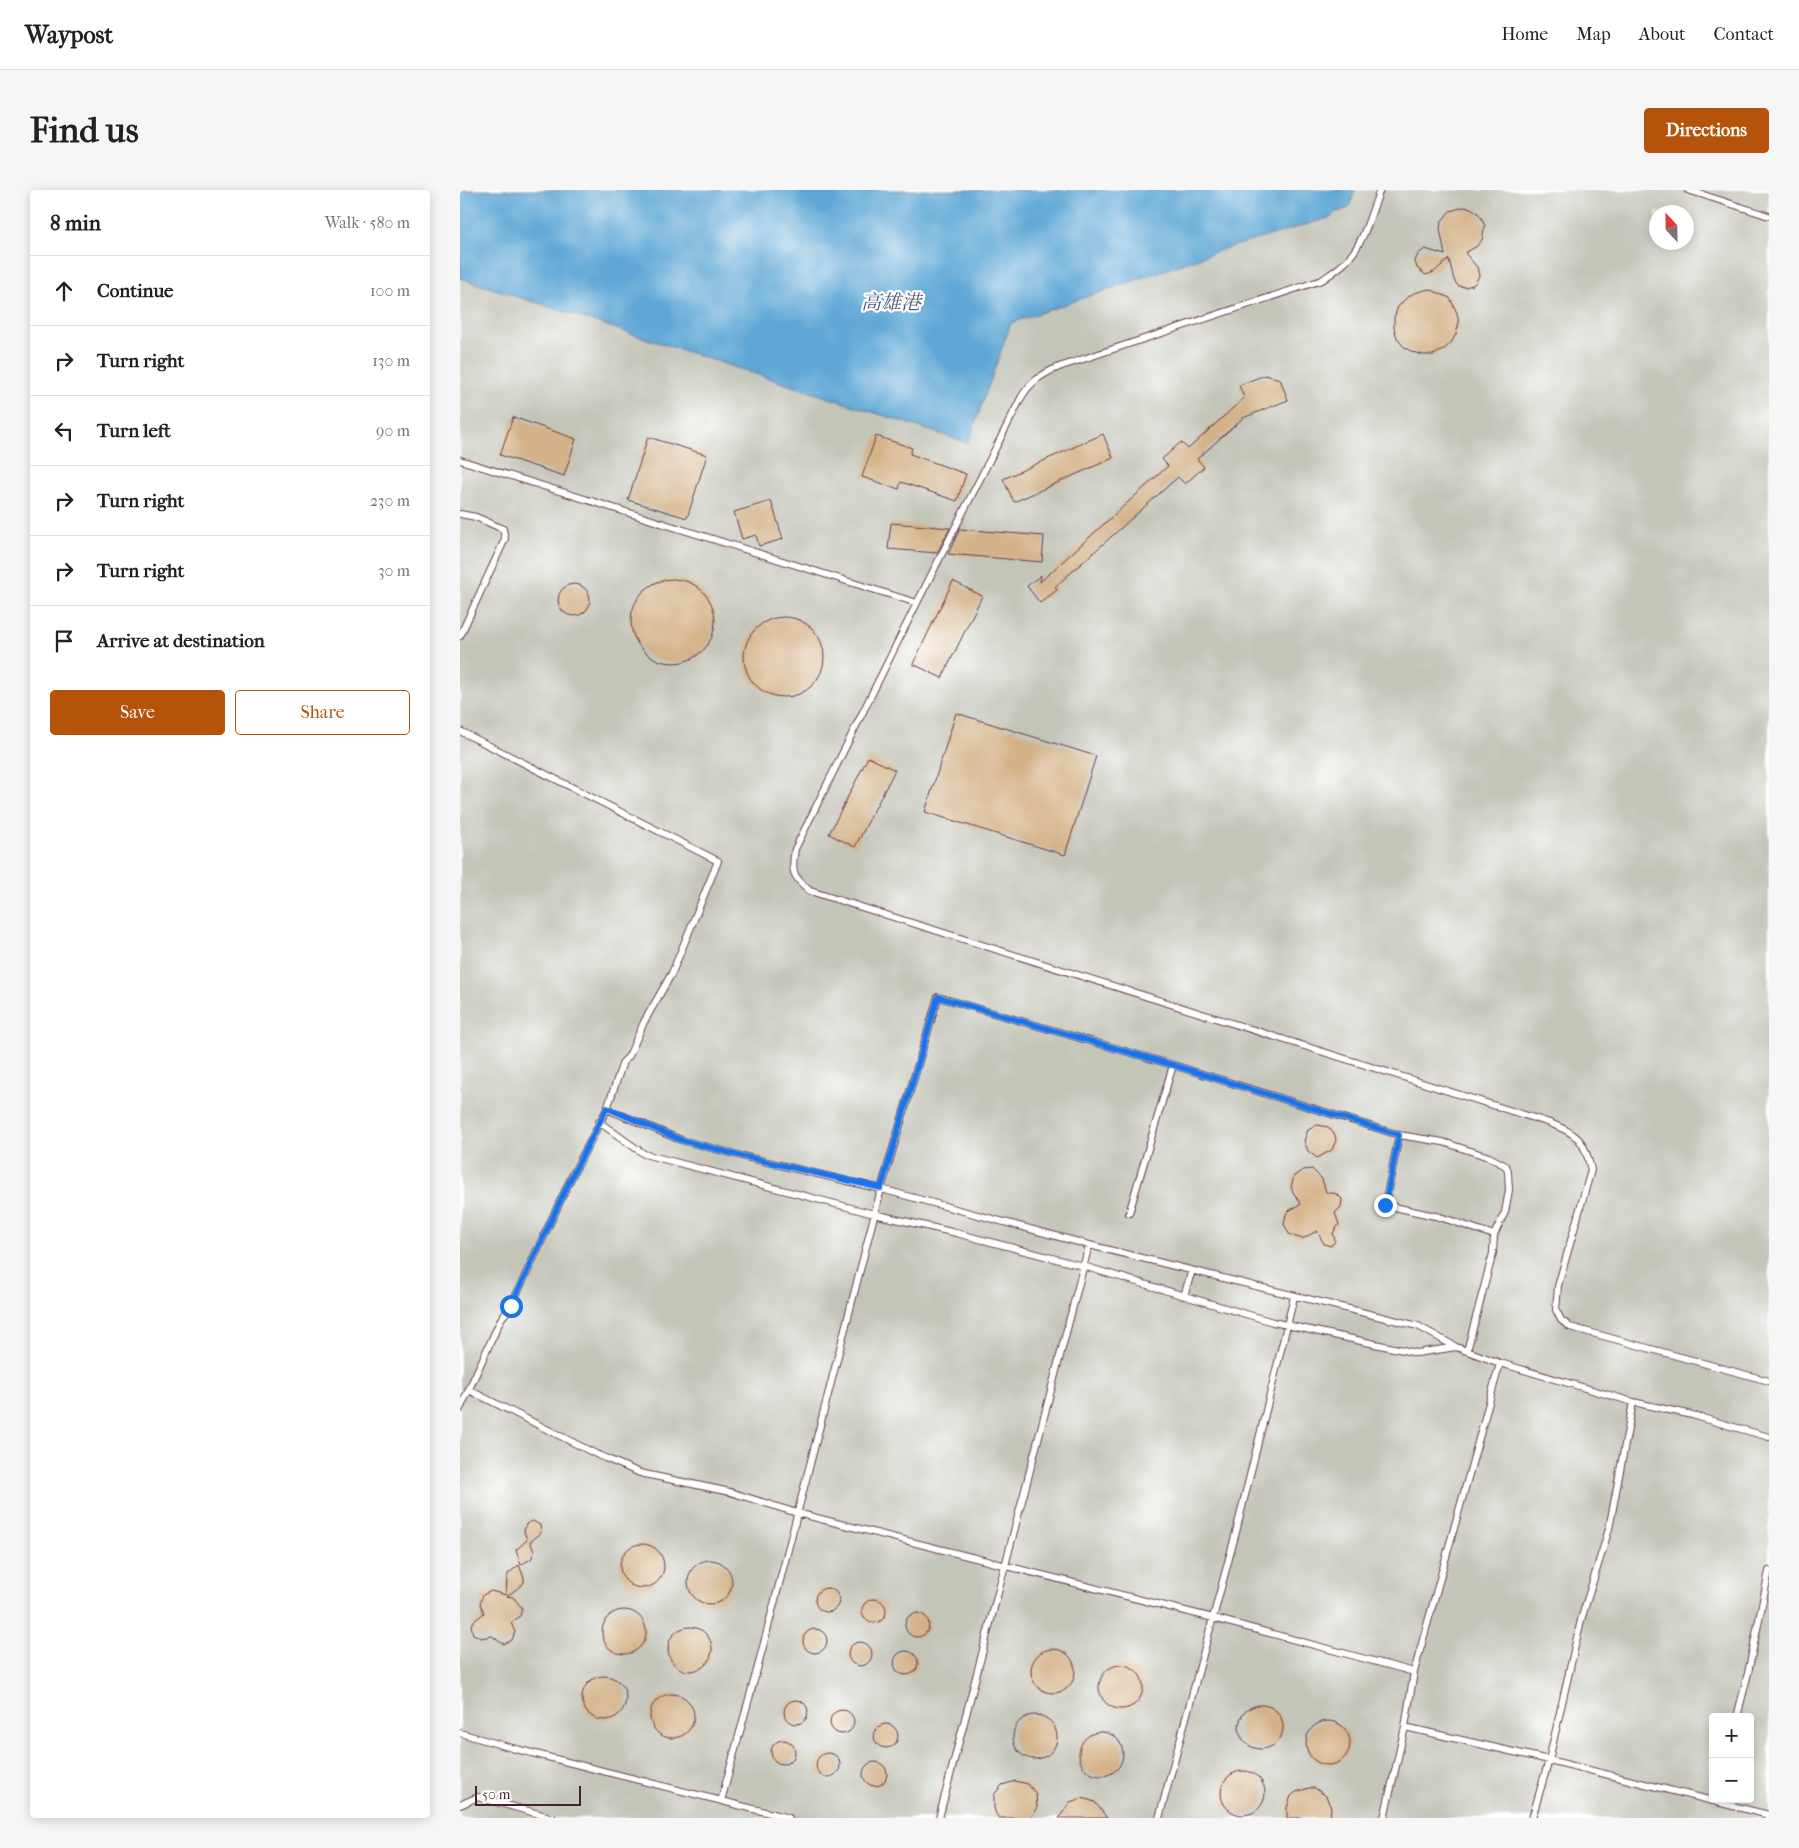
<!DOCTYPE html>
<meta charset="utf-8">
<style>
body{margin:0;font-family:"IM FELL French Canon","Noto Serif TC",serif;background:#f6f6f6;color:#202124}
.controls{position:absolute;right:15px;bottom:15px;display:grid;overflow:hidden;border-radius:5px;box-shadow:0 2px 12px #0003}
.controls button{width:45px;height:45px;display:grid;place-items:center;padding:0;border:0;border-bottom:1px solid #e0e0e0;background:#fff;color:#202124;font:25px sans-serif}
.compass{position:absolute;left:1189px;top:15px;width:45px;height:45px;border-radius:50%;background:#fff;box-shadow:0 2px 12px #0003;rotate:338deg}
.scale{position:absolute;left:15px;bottom:12px;width:106px;box-sizing:border-box;padding-left:5px;border:2px solid #4a1f2b;border-top:0;font-size:14px;line-height:18px;white-space:nowrap;color:#4a1f2b;-webkit-text-stroke:4px #fff;paint-order:stroke}
.stop{position:absolute;width:15px;height:15px;margin:-11px;border:4px solid #1a73e8;border-radius:50%;background:#fff}
.stop.end{background:#1a73e8;border-color:#fff;box-shadow:0 1px 5px #0008}
.list{margin:0;padding:0;list-style:none}
h2{display:flex;justify-content:space-between;align-items:center;height:65px;margin:0;padding:0 20px;font-size:21px}
h2 small{font-size:16px;font-weight:400;color:#757577}
.list li{display:grid;grid-template-columns:32px 1fr auto;gap:15px;align-items:center;box-sizing:border-box;height:70px;padding:0 20px;border-top:1px solid #e0e0e0}
.list b{display:block;font-size:19px;white-space:nowrap}
.list em{font-size:16px;font-style:normal;color:#757577}
.actions{display:flex;gap:10px;padding:15px 20px}
.actions a{flex:1;padding:11px 0;border:1px solid #b45309;border-radius:5px;text-align:center;font-size:18px;color:#b45309}
.actions .main{background:#b45309;color:#fff}
.icon{flex:none;width:28px;height:28px;fill:none;stroke:currentColor;stroke-width:2;stroke-linecap:round;stroke-linejoin:round}
.map{position:relative;flex:none;width:1309px;height:1628px;overflow:hidden;border-radius:5px}
header{display:flex;align-items:center;gap:30px;box-sizing:border-box;height:70px;padding:0 25px;background:#fff;border-bottom:1px solid #e0e0e0}
header strong{font-size:24px}
nav{display:flex;gap:28px;margin-inline-start:auto;font-size:18px}
.intro{display:flex;align-items:center;justify-content:space-between;box-sizing:border-box;height:120px;padding:0 30px}
h1{margin:0;font-size:35px}
.button{padding:12px 22px;border-radius:5px;background:#b45309;color:#fff;font-size:18px;font-weight:700}
main{display:flex;gap:30px;padding:0 30px}
aside{flex:1;background:#fff;border-radius:5px;box-shadow:0 2px 12px #0003}
.map>svg:first-child{display:block}
.industrial{fill:#c4c5b9;fill-rule:evenodd}
.water{fill:#5fa7d6;stroke:#546380}
.building{fill:#d4b38a}
.lines{fill:none;stroke-linecap:round;stroke-linejoin:round}
.service-casing{stroke:#643d44;stroke-width:8}
.service{stroke:#fff;stroke-width:6}
.route{stroke:#1a73e8;stroke-width:6}
.labels{text-anchor:middle;dominant-baseline:central;stroke-width:4.5;stroke-linejoin:round;paint-order:stroke}
.water-label{font-size:20px;font-style:italic;fill:#535c78;stroke:#fff}
</style>
<header>
<strong>Waypost</strong>
<nav><a>Home</a><a>Map</a><a>About</a><a>Contact</a></nav>
</header>
<div class="intro"><h1>Find us</h1><a class="button">Directions</a></div>
<main>
<aside>
<h2>8 min<small>Walk · 580 m</small></h2>
<ul class="list">
<li><svg class="icon" aria-label="ahead" viewBox="0 0 24 24"><path d="M12 20V5M6 11l6-6 6 6"/></svg><div><b>Continue</b></div><em>100 m</em></li>
<li><svg class="icon" aria-label="right" viewBox="0 0 24 24"><path d="M7 20v-9h11M14 6l5 5-5 5"/></svg><div><b>Turn right</b></div><em>130 m</em></li>
<li><svg class="icon" aria-label="left" viewBox="0 0 24 24"><path d="M17 20v-9H6M10 6l-5 5 5 5"/></svg><div><b>Turn left</b></div><em>90 m</em></li>
<li><svg class="icon" aria-label="right" viewBox="0 0 24 24"><path d="M7 20v-9h11M14 6l5 5-5 5"/></svg><div><b>Turn right</b></div><em>230 m</em></li>
<li><svg class="icon" aria-label="right" viewBox="0 0 24 24"><path d="M7 20v-9h11M14 6l5 5-5 5"/></svg><div><b>Turn right</b></div><em>30 m</em></li>
<li><svg class="icon" aria-label="arrive" viewBox="0 0 24 24"><path d="M6 21V4h12l-3 4 3 4H6"/></svg><div><b>Arrive at destination</b></div></li>
</ul>
<div class="actions"><a class="main">Save</a><a>Share</a></div>
</aside>
<div class="map">
<svg width="1309" height="1628" viewBox="0 0 1309 1628">
<rect width="100%" height="100%" fill="#fff"/>
<filter id="ink" filterUnits="userSpaceOnUse"><feTurbulence type="fractalNoise" baseFrequency=".02" numOctaves="2"/><feDisplacementMap in="SourceGraphic" scale="10" xChannelSelector="R" yChannelSelector="G"/><feConvolveMatrix kernelMatrix="1 2 1 2 8 2 1 2 1" color-interpolation-filters="sRGB"/></filter>
<filter id="wash" filterUnits="userSpaceOnUse"><feTurbulence type="fractalNoise" baseFrequency=".0096" numOctaves="4" result="noise"/><feDisplacementMap in="SourceGraphic" scale="20" xChannelSelector="R" yChannelSelector="G"/><feGaussianBlur stdDeviation="1.12" result="paint"/><feColorMatrix in="noise" values="0 0 0 0 0 0 0 0 0 0 0 0 0 0 0 0 0 1.4 0 .05"/><feComposite in="paint" operator="in"/></filter>
<g filter="url(#wash)">
<rect width="100%" height="100%" fill="#f4e7d0"/>
<!-- industrial -->
<path class="industrial" d="M895,0h414v1628h-1309v-1540l508,164 43,-119 337,-115zM1196,22h30v30h-30zM1253,1527h37v82h-37z"/>
<!-- water -->
<path class="water" d="M0,0h895l-6,18 -15,5 -2,4 -104,31 -217,75 -43,120 -508,-165z"/>
<g id="blocks">
<!-- building -->
<path class="building" d="M1004,17l7,1 7,5 4,6 3,7 -3,14 -5,6 -12,7 12,14 2,8 -3,7 -3,3 -8,2 -7,-1 -4,-6 -5,-21 -15,13 -8,3 -9,-7 -2,-7 3,-7 7,-5 20,6 -5,-26 1,-7 9,-11z
M969,99l21,9 7,15 2,10 -3,11 -5,9 -8,7 -10,5h-10l-11,-3 -9,-6 -6,-8 -3,-10v-11l4,-10 7,-8 9,-6z
M805,185l15,4 8,21 -45,18 -46,41 7,8 -19,17 -7,-7 -123,110 2,3 -17,13 -13,-17 14,-11 -1,7 128,-116 -6,-7 19,-17 7,7 56,-51 -5,-13z
M53,227l63,22 -12,37 -64,-21z
M643,244l10,24 -99,44 -11,-23z
M416,246l36,12 -2,6 56,20 -9,27 -56,-19 -2,7 -37,-12z
M188,247l59,18 -20,63 -59,-18z
M311,311l12,38 -24,7 -3,-11 -14,4 -8,-27z
M431,333l59,5 -13,25 -49,-4z
M500,339l84,7 -2,26 -94,-8z
M171 431a42 42 0 1 1 84 0a42 42 0 1 1-84 0Z
M493,391l29,15 -40,82 -29,-14z
M98 410a16 16 0 1 1 32 0a16 16 0 1 1-32 0Z
M284 467a40 40 0 1 1 80 0a40 40 0 1 1-80 0Z
M496,523l140,43 -31,99 -140,-43z
M408,567l27,13 -40,77 -26,-13z
M857,935l11,2 7,8 1,5 -4,10 -15,8 -9,-7 -4,-10 4,-11z
M852,979l10,10 4,13 11,2 5,5 -1,8 -6,6 4,11 -6,9 2,8 -4,5 -7,-2 -7,-13 -13,7h-5l-10,-4 -5,-10 2,-10 4,-4 11,-6 -8,-12 -2,-5 3,-11 9,-6z
M73,1331l7,4 1,8 -11,9 4,9 -2,7 -11,7 -5,-15 11,-10 -3,-9 2,-7z
M160 1376a22 22 0 1 1 44 0a22 22 0 1 1-44 0Z
M228 1392a22 22 0 1 1 44 0a22 22 0 1 1-44 0Z
M59,1375l5,13v4l-2,3 -15,11 6,1 9,11 -2,8 -9,7 4,9 -3,8 -8,4 -4,-2 -8,-6 -11,2 -8,-4 -2,-9 3,-4 10,-8 -4,-10 3,-8 8,-4 15,4 1,-18 2,-4z
M355 1410a12 12 0 1 1 24 0a12 12 0 1 1-24 0Z
M402 1421a12 12 0 1 1 24 0a12 12 0 1 1-24 0Z
M142 1442a22 22 0 1 1 44 0a22 22 0 1 1-44 0Z
M445 1435a12 12 0 1 1 24 0a12 12 0 1 1-24 0Z
M208 1459a22 22 0 1 1 44 0a22 22 0 1 1-44 0Z
M343 1451a12 12 0 1 1 24 0a12 12 0 1 1-24 0Z
M388 1464a12 12 0 1 1 24 0a12 12 0 1 1-24 0Z
M571 1481a22 22 0 1 1 44 0a22 22 0 1 1-44 0Z
M434 1473a12 12 0 1 1 24 0a12 12 0 1 1-24 0Z
M639 1497a22 22 0 1 1 44 0a22 22 0 1 1-44 0Z
M122 1508a22 22 0 1 1 44 0a22 22 0 1 1-44 0Z
M190 1526a22 22 0 1 1 44 0a22 22 0 1 1-44 0Z
M324 1522a12 12 0 1 1 24 0a12 12 0 1 1-24 0Z
M779 1537a22 22 0 1 1 44 0a22 22 0 1 1-44 0Z
M370 1532a12 12 0 1 1 24 0a12 12 0 1 1-24 0Z
M553 1547a22 22 0 1 1 44 0a22 22 0 1 1-44 0Z
M846 1553a22 22 0 1 1 44 0a22 22 0 1 1-44 0Z
M414 1546a12 12 0 1 1 24 0a12 12 0 1 1-24 0Z
M619 1564a22 22 0 1 1 44 0a22 22 0 1 1-44 0Z
M311 1562a12 12 0 1 1 24 0a12 12 0 1 1-24 0Z
M356 1575a12 12 0 1 1 24 0a12 12 0 1 1-24 0Z
M403 1584a12 12 0 1 1 24 0a12 12 0 1 1-24 0Z
M761 1603a22 22 0 1 1 44 0a22 22 0 1 1-44 0Z
M555,1591l13,3 8,10 1,13 -6,11h-32l-3,-4 -2,-6v-13l8,-10z
M849,1598h6l11,8 5,12 -1,10h-43v-10l4,-12 5,-4z
M622,1608l13,4 12,16h-48l11,-16z"/>
</g>
</g>
<g filter="url(#ink)">
<use href="#blocks" fill-opacity="0" stroke="#643d44" stroke-width="1"/>
<g class="lines">
<defs>
<path id="service" d="M1228,0l81,26
M0,270l457,143 104,-205c9,-16 21,-24 38,-31l263,-87c10,-7 20,-13 27,-22 16,-18 22,-46 31,-68
M0,324l16,3 27,12 2,10 -45,97
M457,413l-122,246c-4,23 -3,27 15,42l740,232c28,12 34,15 41,47l-33,116 -2,24 5,10 9,7 199,54
M0,541l258,130 -46,112 -28,49 -15,34 -6,6 -16,47 -35,67 -61,130 -10,13 -41,90
M139,932l45,32 230,60 82,19 127,33 190,56 144,31 39,-6 -38,-21 -321,-79 -216,-58 -139,-33 -61,-16 -74,-31
M939,945l-14,70 55,12 54,18
M669,1023l44,-148
M724,1106l8,-26
M996,1157l44,16 133,39 59,13 77,22
M9,1200l127,64 44,19 90,19 67,21 416,105 201,54
M1277,1527l11,-44 21,-102
M945,1537l144,33 220,55
M0,1543l52,15 277,70
M261,1611l37,-135 123,-477 57,-192 235,68 226,70 44,7 46,15 17,9 2,6 1,18 -4,22 -11,23 -1,18 -26,98
M0,1615l18,-8 75,21
M479,1628l150,-573
M699,1628l76,-282 59,-239
M924,1628l21,-91 9,-55 86,-309
M1072,1628l17,-58 32,-140 28,-91 24,-127"/>
</defs>
<!-- service casing -->
<use href="#service" class="service-casing"/>
<!-- service -->
<use href="#service" class="service"/>
</g>
</g>
<g class="lines" filter="url(#ink)">
<!-- route -->
<path class="route" d="M51,1116l61,-130 35,-68 74,32 61,16 139,32 57,-191 235,68 226,70 -14,70"/>
</g>
<g class="labels">
<!-- water labels -->
<g class="water-label">
<text x="431" y="112">高雄港</text>
</g>
</g>
</svg>
<div class="controls">
<button>+</button>
<button>−</button>
</div>
<svg class="compass" viewBox="-18 -18 36 36"><path d="M0-13l5 13h-10z" fill="#e53935"/><path d="M0 13l5-13h-10z" fill="#757577"/></svg>
<div class="scale">50 m</div>
<div class="stop" style="left:51px;top:1116px"></div>
<div class="stop end" style="left:925px;top:1015px"></div>
</div>
</main>
